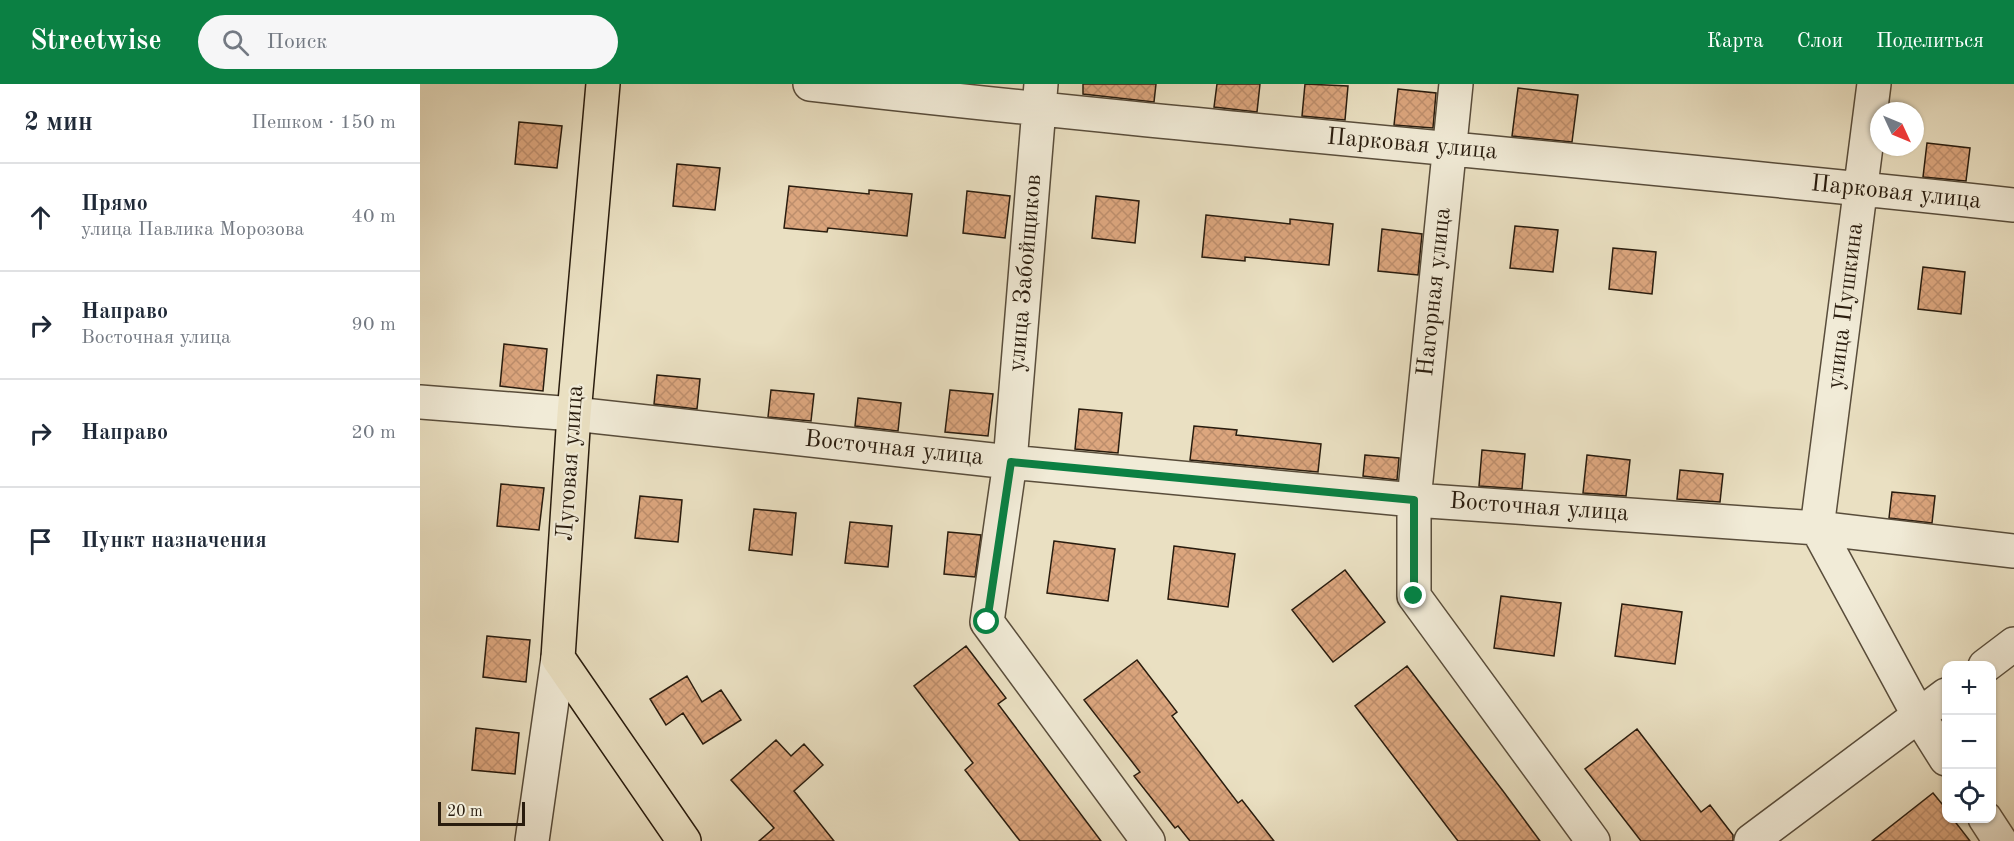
<!DOCTYPE html>
<html lang="ru">
<meta charset="utf-8">
<style>
body{margin:0;font-family:"Old Standard TT",serif;background:#f6f6f7;color:#1f2937}
.controls{position:absolute;right:18px;bottom:18px;display:grid;overflow:hidden;border-radius:12px;box-shadow:0 2px 4px #0004}
.controls button{width:54px;height:54px;display:grid;place-items:center;padding:0;border:0;border-bottom:2px solid #e0e1e3;background:#fff;color:#1f2937;font:30px sans-serif}
.compass{position:absolute;left:1450px;top:18px;width:54px;height:54px;border-radius:50%;background:#fff;box-shadow:0 2px 4px #0004;rotate:134deg}
.scale{position:absolute;left:18px;bottom:15px;width:87px;box-sizing:border-box;padding-left:6px;border:3px solid #291c0e;border-top:0;font-size:16px;line-height:21px;white-space:nowrap;color:#291c0e;-webkit-text-stroke:4px #f1ebd7;paint-order:stroke}
.stop{position:absolute;width:18px;height:18px;margin:-14px;border:4px solid #0b8043;border-radius:50%;background:#fff}
.stop.end{background:#0b8043;border-color:#fff;box-shadow:0 2px 6px #0008}
.list{margin:0;padding:0;list-style:none}
h2{display:flex;justify-content:space-between;align-items:center;height:78px;margin:0;padding:0 24px;font-size:26px}
h2 small{font-size:20px;font-weight:400;color:#747a83}
.list li{display:grid;grid-template-columns:39px 1fr auto;gap:18px;align-items:center;box-sizing:border-box;height:108px;padding:0 24px;border-top:2px solid #e0e1e3}
.list b{display:block;font-size:22px;white-space:nowrap}
.list p{margin:0;font-size:20px;white-space:nowrap;color:#747a83}
.list em{font-size:20px;font-style:normal;color:#747a83}
.icon{flex:none;width:33px;height:33px;fill:none;stroke:currentColor;stroke-width:2;stroke-linecap:round;stroke-linejoin:round}
.map{position:relative;flex:none;width:1594px;height:757px;overflow:hidden}
header{display:flex;align-items:center;gap:36px;box-sizing:border-box;height:84px;padding:0 30px;background:#0b8043;color:#fff}
header strong{font-size:28px}
nav{display:flex;gap:33px;margin-inline-start:auto;font-size:21px}
.search{width:420px;height:54px;background:#f6f6f7;display:flex;align-items:center;gap:15px;box-sizing:border-box;padding:0 21px;border-radius:33px;color:#747a83;font-size:22px}
main{display:flex}
aside{flex:1;background:#fff}
.map>svg:first-child{display:block}
.building{fill:url(#building-cross-hatch);stroke:#291c0e;stroke-width:1.5}
.lines{fill:none;stroke-linecap:round;stroke-linejoin:round}
.minor-casing{stroke:#594d3b;stroke-width:36}
.major-casing{stroke:#291c0e;stroke-width:36}
.minor{stroke:#f1ebd7;stroke-width:33}
.major{stroke:#eae0c2;stroke-width:33}
.route{stroke:#0b8043;stroke-width:8}
.labels{text-anchor:middle;dominant-baseline:central;stroke-width:4.5;stroke-linejoin:round;paint-order:stroke}
.street-label{font-size:24px;fill:#291c0e;stroke:#f1ebd7}
</style>
<header>
<strong>Streetwise</strong>
<div class="search"><svg class="icon" aria-label="search" viewBox="0 0 24 24"><circle cx="10" cy="10" r="6"/><path d="M15 15l6 6"/></svg>Поиск</div>
<nav><a>Карта</a><a>Слои</a><a>Поделиться</a></nav>
</header>
<main>
<aside>
<h2>2 мин<small>Пешком · 150 m</small></h2>
<ul class="list">
<li><svg class="icon" aria-label="ahead" viewBox="0 0 24 24"><path d="M12 20V5M6 11l6-6 6 6"/></svg><div><b>Прямо</b><p>улица Павлика Морозова</p></div><em>40 m</em></li>
<li><svg class="icon" aria-label="right" viewBox="0 0 24 24"><path d="M7 20v-9h11M14 6l5 5-5 5"/></svg><div><b>Направо</b><p>Восточная улица</p></div><em>90 m</em></li>
<li><svg class="icon" aria-label="right" viewBox="0 0 24 24"><path d="M7 20v-9h11M14 6l5 5-5 5"/></svg><div><b>Направо</b></div><em>20 m</em></li>
<li><svg class="icon" aria-label="arrive" viewBox="0 0 24 24"><path d="M6 21V4h12l-3 4 3 4H6"/></svg><div><b>Пункт назначения</b></div></li>
</ul>
</aside>
<div class="map">
<svg width="1594" height="757" viewBox="0 0 1594 757">
<defs>
<pattern id="building-cross-hatch" width="8" height="8" patternUnits="userSpaceOnUse" patternTransform="scale(1.5)"><rect width="8" height="8" fill="#dca67e"/><path d="M0 0l8 8M0 8l8-8" fill="none" stroke="#bd8e6c"/></pattern>
</defs>
<rect width="100%" height="100%" fill="#eae0c2"/>
<filter id="stains"><feTurbulence type="fractalNoise" baseFrequency=".00333" numOctaves="4"/><feColorMatrix values="0 0 0 0 .2 0 0 0 0 .09 0 0 0 0 .02 0 0 0 .5 -.17"/></filter>
<radialGradient id="worn" r=".72"><stop offset=".6" stop-color="#630" stop-opacity="0"/><stop offset="1" stop-color="#630" stop-opacity=".3"/></radialGradient>
<!-- building -->
<path class="building" d="M663,0h73l-2,18 -71,-8z
M797,0h43l-3,28 -43,-5z
M885,0l43,2 -3,34 -43,-4z
M1098,4l60,7 -6,47 -60,-6z
M978,5l38,4 -3,35 -39,-3z
M99,38l43,4 -5,42 -42,-4z
M1507,59l43,5 -4,33 -43,-4z
M257,80l43,4 -5,42 -42,-4z
M369,102l80,8v-4l43,4 -5,42 -79,-8 -1,4 -43,-4z
M547,107l43,5 -5,42 -42,-5z
M676,112l43,5 -4,42 -43,-5z
M786,131l84,9v-5l43,5 -4,41 -84,-8v4l-43,-4z
M1095,142l43,4 -5,42 -43,-4z
M962,145l40,5 -4,41 -40,-4z
M1193,164l43,4 -4,42 -43,-5z
M1503,183l42,5 -4,42 -43,-5z
M84,260l43,5 -4,42 -43,-5z
M237,291l43,4 -3,30 -43,-5z
M351,306l43,4 -3,27 -43,-4z
M530,306l43,4 -5,42 -43,-4z
M438,314l43,5 -3,28 -43,-5z
M659,325l43,4 -4,40 -43,-4z
M774,342l43,4 -1,5 85,9 -3,28 -128,-12z
M1062,366l43,4 -3,35 -43,-3z
M945,371l34,3 -2,22 -34,-4z
M1167,371l43,5 -4,36 -43,-3z
M1260,386l43,4 -3,28 -43,-3z
M81,400l43,4 -5,42 -42,-4z
M1472,408l43,4 -3,27 -43,-5z
M220,412l42,4 -4,42 -43,-4z
M334,425l42,4 -4,42 -43,-5z
M430,438l42,4 -4,41 -43,-4z
M528,448l33,3 -6,42 -31,-3z
M634,457l61,8 -7,52 -61,-8z
M754,462l61,8 -7,53 -60,-8z
M925,486l40,52 -52,40 -41,-52z
M1081,512l60,7 -7,53 -60,-8z
M1202,520l60,8 -7,52 -60,-8z
M67,552l43,4 -4,42 -43,-5z
M546,562l40,52 -8,6 103,137h-81l-55,-71 8,-7 -59,-77z
M717,576l40,52 -5,4 66,87 4,-3 32,41h-84l-12,-15 -3,2 -41,-52 6,-4 -56,-72z
M987,582l96,125 37,50h-82l-103,-135z
M267,592l15,26 19,-12 20,30 -38,24 -20,-31 -17,12 -16,-26z
M56,644l43,5 -4,41 -43,-4z
M1217,645l64,83 9,-7 23,30v6h-92l-56,-72z
M356,656l15,16 13,-12 19,21 -29,26 40,50h-75l15,-13 -43,-48z
M1513,709l14,17v9h6l17,22h-98z"/>
<g class="lines">
<defs>
<path id="minor" d="M390,0c401,46 803,77 1204,121
M621,0l-31,378 -23,160 161,219
M1036,0l-42,416v96l179,245
M1454,0l-57,444 102,188 27,43
M0,318l154,12 436,48 404,38 403,28 197,23
M1565,582l29,-22
M1565,734l15,23
M112,757l26,-183
M1331,757l195,-146"/>
<path id="major" d="M183,0l-29,330 -16,244 126,183"/>
</defs>
<!-- minor casing -->
<use href="#minor" class="minor-casing"/>
<!-- major casing -->
<use href="#major" class="major-casing"/>
<!-- minor -->
<use href="#minor" class="minor"/>
<!-- major -->
<use href="#major" class="major"/>
</g>
<g class="lines">
<!-- route -->
<path class="route" d="M567,538l24,-160 403,38v96"/>
</g>
<g class="labels">
<!-- street labels -->
<g class="street-label">
<text transform="translate(992 61) rotate(5)">Парковая улица</text>
<text transform="translate(1476 109) rotate(6)">Парковая улица</text>
<text transform="translate(606 189) rotate(-85)">улица Забойщиков</text>
<text transform="translate(1015 208) rotate(-84)">Нагорная улица</text>
<text transform="translate(1426 222) rotate(-83)">улица Пушкина</text>
<text transform="translate(474 365) rotate(6)">Восточная улица</text>
<text transform="translate(151 379) rotate(-86)">Луговая улица</text>
<text transform="translate(1119 424) rotate(4)">Восточная улица</text>
</g>
</g>
<rect width="100%" height="100%" filter="url(#stains)"/>
<rect width="100%" height="100%" fill="url(#worn)"/>
</svg>
<div class="controls">
<button>+</button>
<button>−</button>
<button><svg class="icon" aria-label="locate" viewBox="0 0 24 24"><circle cx="12" cy="12" r="6"/><path d="M12 2v4M12 18v4M2 12h4M18 12h4"/></svg></button>
</div>
<svg class="compass" viewBox="-18 -18 36 36"><path d="M0-13l5 13h-10z" fill="#e53935"/><path d="M0 13l5-13h-10z" fill="#747a83"/></svg>
<div class="scale">20 m</div>
<div class="stop" style="left:567px;top:538px"></div>
<div class="stop end" style="left:994px;top:512px"></div>
</div>
</main>
